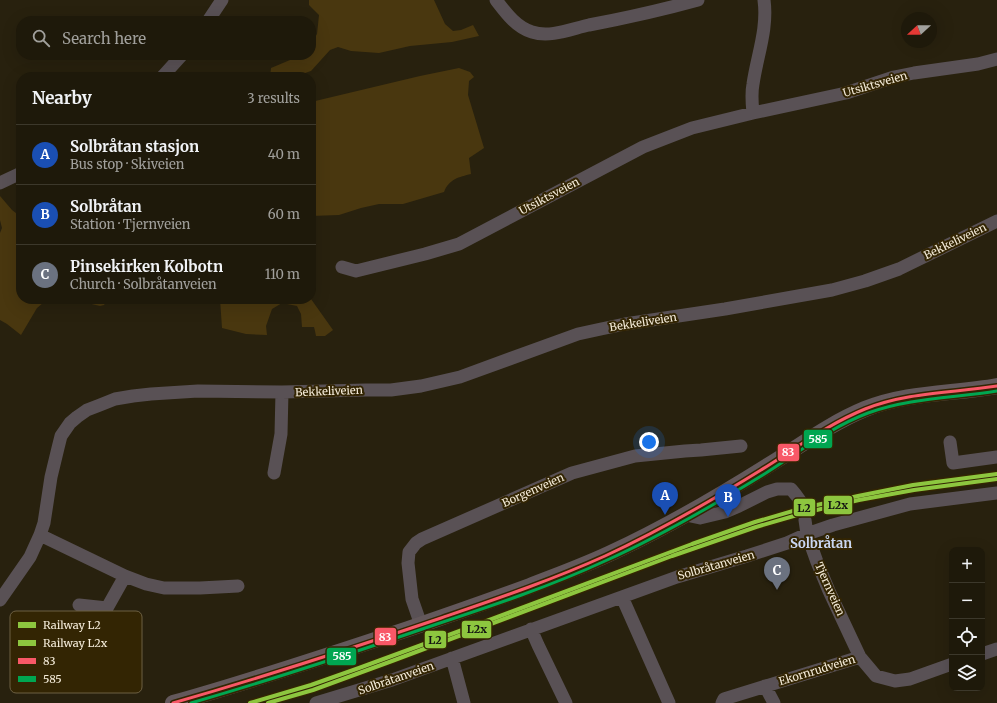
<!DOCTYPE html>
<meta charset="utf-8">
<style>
body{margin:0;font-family:Merriweather,serif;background:#2b2618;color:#f1f3f6}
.controls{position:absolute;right:12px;bottom:12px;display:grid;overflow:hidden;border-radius:8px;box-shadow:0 4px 16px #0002}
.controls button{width:36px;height:36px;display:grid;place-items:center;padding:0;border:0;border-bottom:1px solid #3c382b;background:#1e190a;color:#f1f3f6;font:20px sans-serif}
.compass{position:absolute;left:901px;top:12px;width:36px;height:36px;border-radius:50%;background:#1e190a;box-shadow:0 4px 16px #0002;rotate:249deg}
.you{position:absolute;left:649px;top:442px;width:14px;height:14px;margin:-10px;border:3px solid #fff;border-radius:50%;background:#1a73e8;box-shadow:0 0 0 6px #1a73e833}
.badge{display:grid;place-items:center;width:26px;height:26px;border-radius:50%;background:#ada492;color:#fff;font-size:13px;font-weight:700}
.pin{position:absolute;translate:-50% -33px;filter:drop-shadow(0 1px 2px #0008)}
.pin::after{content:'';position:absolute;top:21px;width:14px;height:12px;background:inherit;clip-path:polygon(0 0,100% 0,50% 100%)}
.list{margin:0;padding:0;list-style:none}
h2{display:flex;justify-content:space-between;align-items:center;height:52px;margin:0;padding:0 16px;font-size:17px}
h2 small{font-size:13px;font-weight:400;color:#a1a09c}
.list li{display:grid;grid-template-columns:26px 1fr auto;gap:12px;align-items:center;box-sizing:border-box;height:60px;padding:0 16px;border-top:1px solid #3c382b}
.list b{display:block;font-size:15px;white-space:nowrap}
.list p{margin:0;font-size:13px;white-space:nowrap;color:#a1a09c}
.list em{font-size:13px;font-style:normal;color:#a1a09c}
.icon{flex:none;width:22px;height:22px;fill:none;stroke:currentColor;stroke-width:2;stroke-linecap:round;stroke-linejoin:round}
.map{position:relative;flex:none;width:997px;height:703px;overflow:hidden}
.search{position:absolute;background:#1e190a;box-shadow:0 4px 16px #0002;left:16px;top:16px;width:300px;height:44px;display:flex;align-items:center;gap:10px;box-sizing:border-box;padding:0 14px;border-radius:16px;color:#a1a09c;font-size:15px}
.panel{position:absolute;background:#1e190a;box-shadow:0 4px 16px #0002;left:16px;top:72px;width:300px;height:232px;border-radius:16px}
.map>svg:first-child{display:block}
.green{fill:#49370f}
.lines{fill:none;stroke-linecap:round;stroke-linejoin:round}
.minor-tunnel{stroke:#473f2c;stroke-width:13;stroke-dasharray:13 6;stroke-linecap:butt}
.minor{stroke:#595155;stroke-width:13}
.major{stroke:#63585b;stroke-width:16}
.bus-1-casing{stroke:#332503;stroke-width:6}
.bus-2-casing{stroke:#332503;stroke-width:6}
.bus-1{stroke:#f85867;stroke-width:3}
.bus-2{stroke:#00a651;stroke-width:3}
.rail-1-casing{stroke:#332503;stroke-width:7}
.rail-2-casing{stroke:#332503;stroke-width:7}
.rail-1{stroke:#8dc63f;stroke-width:4}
.rail-2{stroke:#8dc63f;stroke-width:4}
.labels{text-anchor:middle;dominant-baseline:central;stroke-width:4;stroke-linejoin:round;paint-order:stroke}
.street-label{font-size:11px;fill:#f4ebd9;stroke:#332503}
.quarter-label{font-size:13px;font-weight:bold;fill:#cad7f2;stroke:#332503}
.key{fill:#332503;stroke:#6d6043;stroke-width:1}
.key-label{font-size:11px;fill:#f4ebd9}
.line-badge{stroke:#332503;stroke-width:1.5}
.badge-label{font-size:11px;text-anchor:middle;font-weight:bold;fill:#fff}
.pale-badge-label{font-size:11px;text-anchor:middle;font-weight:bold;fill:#111}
</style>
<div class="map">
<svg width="997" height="703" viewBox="0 0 997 703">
<rect width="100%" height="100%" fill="#28210e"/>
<!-- green -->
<path class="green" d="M309,0h125l11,24 8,7 8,-1 12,-5 6,11 -27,6 -42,4 -31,7 -28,-2 -13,-4 -8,3 -19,21 -18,6h-23l1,-9 19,-8 2,-5h19v-16h3l3,-5 2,-19 -10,-10z
M459,68l11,4 4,5 -5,4 -1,14 16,53 -15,10 2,16c-12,3 -22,5 -27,18l-41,12h-24l-18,4 -22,7 -28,1v-114l109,-26z
M0,196l12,14 9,7v82h87l-4,6 -4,1 -21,-5 -26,-1 -10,3 -6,5 -16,27 -14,-11 -7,-4v-87l2,-5 -2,-8z
M220,299h91l22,31 -8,6h-9l-1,-5 -1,-4h-12l-1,-13 -4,-8 -15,-3 -10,6 -6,17 1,9 -21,-1 -24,-6z"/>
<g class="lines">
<!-- minor-tunnel -->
<path class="minor-tunnel" d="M801,502l4,18"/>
<!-- minor -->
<path class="minor" d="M496,0c10,13 20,27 36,32 18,6 39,-3 57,-7 37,-7 73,-15 109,-25
M208,21l14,-21
M162,77l20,-22
M753,113c-1,-10 -2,-19 0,-29 4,-28 15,-55 11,-84
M0,183l21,-10
M342,267l14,4 69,-17 34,-10 184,-97 49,-19 61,-15 93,-20 48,-16 20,-4 64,-9 19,-5
M950,442l3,21 44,-6
M274,473l7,-39 1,-42
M686,515l14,3 25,-6 14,-6 28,-14 10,-3h14l5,6 5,7
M805,520l2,14 10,28 12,29 31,66 16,19 19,5 15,-2 42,-15
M40,535l85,41 21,8 18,4h36l38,-2
M622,597l47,106
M0,600l30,-43 10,-22 4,-12 7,-46 7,-29 3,-12 9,-13 7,-6 10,-7 13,-5 15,-6 18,-3 18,-2 47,-3 84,1 84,-2h25l30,-4 39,-9 118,-43 23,-5 24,-5 100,-15 107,-19 33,-9 34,-12 98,-48
M79,605l28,3 18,-32
M421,625l-9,-26 -4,-36 1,-11 7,-9 6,-4 150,-66 63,-17 50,-5 16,-1 40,-4
M531,629l7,16 28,58
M982,654l15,-5
M452,658l12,45
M765,686l9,17
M316,703l76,-23 285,-103 70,-21 40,-13 20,-9 26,-9 77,-21 87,-11
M722,703l2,-4 136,-42"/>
<!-- major -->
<path class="major" d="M173,703c79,-22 157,-48 235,-74 41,-14 81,-28 122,-43 28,-11 56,-21 83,-34 54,-25 105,-55 156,-87 31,-19 62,-42 96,-56 42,-17 88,-15 132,-23"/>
<defs>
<path id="bus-1" d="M173,703c90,-26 180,-55 268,-85 55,-19 111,-38 164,-62 54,-25 106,-55 156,-86 34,-21 67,-46 104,-61 42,-17 88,-16 132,-23"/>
<path id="bus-2" d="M191,703c83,-24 165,-51 246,-79 57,-19 114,-38 168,-63 56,-25 109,-56 161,-88 33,-21 65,-46 102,-60 41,-15 86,-15 129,-22"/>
</defs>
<!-- bus-1 casing -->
<use href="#bus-1" class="bus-1-casing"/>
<!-- bus-2 casing -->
<use href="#bus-2" class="bus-2-casing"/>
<!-- bus-1 -->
<use href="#bus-1" class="bus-1"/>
<!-- bus-2 -->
<use href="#bus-2" class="bus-2"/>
<defs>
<path id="rail-1" d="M250,703l61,-18 48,-17 125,-46 208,-78 63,-22 48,-14 55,-12 55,-11 84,-11"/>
<path id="rail-2" d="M268,703l45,-13 79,-29 280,-105 84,-29 48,-14 55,-13 55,-10 83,-11"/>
</defs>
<!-- rail-1 casing -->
<use href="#rail-1" class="rail-1-casing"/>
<!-- rail-2 casing -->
<use href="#rail-2" class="rail-2-casing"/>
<!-- rail-1 -->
<use href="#rail-1" class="rail-1"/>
<!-- rail-2 -->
<use href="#rail-2" class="rail-2"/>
</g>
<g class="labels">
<!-- street labels -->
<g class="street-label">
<text transform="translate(875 84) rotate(-16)">Utsiktsveien</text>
<text transform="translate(549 196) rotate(-28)">Utsiktsveien</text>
<text transform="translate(955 241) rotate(-26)">Bekkeliveien</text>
<text transform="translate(643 322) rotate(-9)">Bekkeliveien</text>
<text transform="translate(329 391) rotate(-2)">Bekkeliveien</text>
<text transform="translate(533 490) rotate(-24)">Borgenveien</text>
<text transform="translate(716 565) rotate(-16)">Solbråtanveien</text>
<text transform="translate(830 589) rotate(66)">Tjernveien</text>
<text transform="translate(817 670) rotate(-17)">Ekornrudveien</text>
<text transform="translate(396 678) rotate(-19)">Solbråtanveien</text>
</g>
<!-- quarter labels -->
<g class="quarter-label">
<text x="821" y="543">Solbråtan</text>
</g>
</g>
<!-- legend -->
<rect x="10" y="611" width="132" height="82" rx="6" class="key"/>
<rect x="18" y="622" width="18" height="6" fill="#8dc63f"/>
<rect x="18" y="640" width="18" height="6" fill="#8dc63f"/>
<rect x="18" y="658" width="18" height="6" fill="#f85867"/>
<rect x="18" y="676" width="18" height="6" fill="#00a651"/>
<g class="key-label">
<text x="43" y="629">Railway L2</text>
<text x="43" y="647">Railway L2x</text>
<text x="43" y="665">83</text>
<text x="43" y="683">585</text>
</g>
<g class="line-badge">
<rect x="803" y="429" width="30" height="20" rx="4" fill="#00a651"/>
<rect x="777" y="443" width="23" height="19" rx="4" fill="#f85867"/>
<rect x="823" y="495" width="30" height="20" rx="4" fill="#8dc63f"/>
<rect x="793" y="498" width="23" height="19" rx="4" fill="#8dc63f"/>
<rect x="461" y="620" width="31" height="19" rx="4" fill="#8dc63f"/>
<rect x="374" y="627" width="23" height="19" rx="4" fill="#f85867"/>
<rect x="424" y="630" width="23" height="19" rx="4" fill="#8dc63f"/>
<rect x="326" y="647" width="31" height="19" rx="4" fill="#00a651"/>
</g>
<g class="badge-label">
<text x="818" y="443">585</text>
<text x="788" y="456">83</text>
<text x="385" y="641">83</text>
<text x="342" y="660">585</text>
</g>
<g class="pale-badge-label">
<text x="838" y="509">L2x</text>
<text x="804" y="512">L2</text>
<text x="477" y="633">L2x</text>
<text x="435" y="644">L2</text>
</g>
</svg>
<div class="controls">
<button>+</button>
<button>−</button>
<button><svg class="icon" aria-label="locate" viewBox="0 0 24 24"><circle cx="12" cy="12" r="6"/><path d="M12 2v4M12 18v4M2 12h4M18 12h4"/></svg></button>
<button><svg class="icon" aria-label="layers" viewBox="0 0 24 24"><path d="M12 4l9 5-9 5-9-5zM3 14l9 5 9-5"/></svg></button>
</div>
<svg class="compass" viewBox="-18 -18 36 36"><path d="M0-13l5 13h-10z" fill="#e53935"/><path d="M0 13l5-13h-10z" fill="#a1a09c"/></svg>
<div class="you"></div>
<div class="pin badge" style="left:665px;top:515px;background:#1a4fb4">A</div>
<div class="pin badge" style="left:728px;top:517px;background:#1a4fb4">B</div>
<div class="pin badge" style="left:777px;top:590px;background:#6b7280">C</div>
<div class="search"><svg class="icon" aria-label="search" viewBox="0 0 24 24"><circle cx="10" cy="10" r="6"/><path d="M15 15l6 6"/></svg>Search here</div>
<section class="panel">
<h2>Nearby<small>3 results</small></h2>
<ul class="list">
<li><span class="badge" style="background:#1a4fb4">A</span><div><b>Solbråtan stasjon</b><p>Bus stop · Skiveien</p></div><em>40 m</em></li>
<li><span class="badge" style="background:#1a4fb4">B</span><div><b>Solbråtan</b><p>Station · Tjernveien</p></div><em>60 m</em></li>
<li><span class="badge" style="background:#6b7280">C</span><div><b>Pinsekirken Kolbotn</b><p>Church · Solbråtanveien</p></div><em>110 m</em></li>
</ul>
</section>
</div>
